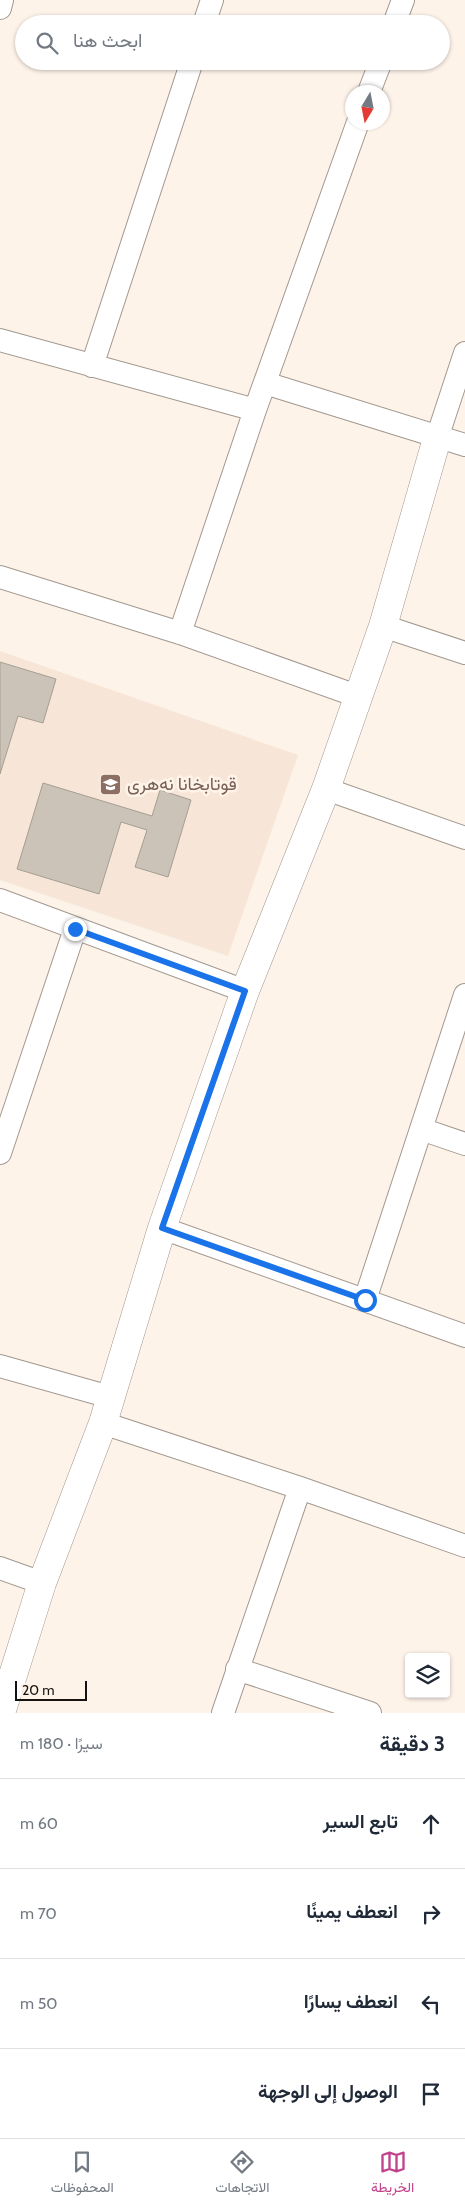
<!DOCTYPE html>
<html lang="ar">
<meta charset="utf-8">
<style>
body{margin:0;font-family:Cabin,Vazirmatn,sans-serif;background:#f6f6f7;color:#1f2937;direction:rtl}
.controls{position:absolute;right:15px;bottom:15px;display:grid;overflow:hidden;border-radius:5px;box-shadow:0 1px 4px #0004}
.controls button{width:45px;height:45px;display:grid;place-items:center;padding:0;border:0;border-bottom:1px solid #e0e1e3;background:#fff;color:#1f2937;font:25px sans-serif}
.compass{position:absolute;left:345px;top:85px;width:45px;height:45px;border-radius:50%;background:#fff;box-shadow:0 1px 4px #0004;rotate:190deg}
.scale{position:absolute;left:15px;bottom:12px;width:72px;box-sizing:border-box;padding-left:5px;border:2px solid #16120f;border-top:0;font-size:14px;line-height:18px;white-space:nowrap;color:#16120f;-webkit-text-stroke:4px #fef3e9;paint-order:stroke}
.stop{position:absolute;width:15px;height:15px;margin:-11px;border:4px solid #1a73e8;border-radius:50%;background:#fff}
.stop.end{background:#1a73e8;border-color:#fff;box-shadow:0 1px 5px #0008}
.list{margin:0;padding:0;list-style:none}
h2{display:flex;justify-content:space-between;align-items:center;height:65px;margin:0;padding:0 20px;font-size:21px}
h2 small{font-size:16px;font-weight:400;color:#747a83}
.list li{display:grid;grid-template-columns:32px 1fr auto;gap:15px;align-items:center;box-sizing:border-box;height:90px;padding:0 20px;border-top:1px solid #e0e1e3}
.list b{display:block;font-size:19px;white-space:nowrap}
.list em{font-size:16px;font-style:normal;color:#747a83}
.icon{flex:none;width:28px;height:28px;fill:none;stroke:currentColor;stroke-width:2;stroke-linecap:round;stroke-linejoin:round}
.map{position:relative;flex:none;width:465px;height:1713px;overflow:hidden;direction:ltr}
.search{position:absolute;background:#fff;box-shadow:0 1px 4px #0004;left:15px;right:15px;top:15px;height:55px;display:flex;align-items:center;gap:12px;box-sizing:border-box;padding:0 18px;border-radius:28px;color:#747a83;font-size:19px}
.sheet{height:425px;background:#fff}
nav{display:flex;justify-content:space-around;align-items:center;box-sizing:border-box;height:70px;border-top:1px solid #e0e1e3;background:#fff;font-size:14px;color:#747a83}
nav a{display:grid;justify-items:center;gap:2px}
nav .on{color:#c1418c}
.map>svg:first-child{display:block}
.built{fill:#f7e6d7}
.building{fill:#ccc3b8;stroke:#a69e93}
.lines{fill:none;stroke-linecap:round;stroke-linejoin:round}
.street-casing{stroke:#a2988f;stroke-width:24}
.secondary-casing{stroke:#a2988f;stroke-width:29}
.street{stroke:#fff;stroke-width:22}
.secondary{stroke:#fff;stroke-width:28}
.route{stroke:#1a73e8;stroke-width:6}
.labels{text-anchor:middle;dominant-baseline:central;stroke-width:5;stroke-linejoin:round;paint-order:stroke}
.education-label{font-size:18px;fill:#785e54;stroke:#fef3e9;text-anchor:start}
</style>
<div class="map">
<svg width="465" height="1713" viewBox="0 0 465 1713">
<rect width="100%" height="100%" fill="#fef3e9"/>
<!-- built -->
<path class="built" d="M0,651l298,104 -70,201 -228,-76z"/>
<!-- building -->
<path class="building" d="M0,662l56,17 -13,44 -25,-7 -18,58z
M43,783l109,33 8,-26 31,10 -23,77 -33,-10 12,-37 -26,-8 -22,72 -82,-25z"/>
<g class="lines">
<defs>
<path id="street" d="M0,8l2,-8
M204,24l8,-24
M394,24l9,-24
M369,92l12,-31
M0,340l255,70
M92,366l100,-305
M265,383l200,62
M438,435l27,-82
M0,577l180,56 177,63
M383,626l82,27
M180,633l75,-223 103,-288
M326,789l139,49
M0,900l245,91
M421,1129l44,15
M0,1153l75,-224
M162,1228l303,108
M365,1300l100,-305
M0,1366l110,31
M103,1423l197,65 165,58
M0,1568l42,15
M237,1669l133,44
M223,1713l77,-225"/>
<path id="secondary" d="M1,1713l41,-130 61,-160 59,-195 83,-237 81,-202 57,-163 55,-191"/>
</defs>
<!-- street casing -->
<use href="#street" class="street-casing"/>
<!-- secondary casing -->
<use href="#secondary" class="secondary-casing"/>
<!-- street -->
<use href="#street" class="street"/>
<!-- secondary -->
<use href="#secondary" class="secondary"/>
</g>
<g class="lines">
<!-- route -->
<path class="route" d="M75,929l170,62 -83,237 203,72"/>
</g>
<!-- icons -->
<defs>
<symbol id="school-square" viewBox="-11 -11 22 22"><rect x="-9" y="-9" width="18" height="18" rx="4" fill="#8d6e63" stroke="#fef3e9"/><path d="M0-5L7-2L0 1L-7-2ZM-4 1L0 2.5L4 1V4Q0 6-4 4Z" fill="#fff"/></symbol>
</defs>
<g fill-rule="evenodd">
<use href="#school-square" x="98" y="772" width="25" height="25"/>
</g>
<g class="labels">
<!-- education labels -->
<g class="education-label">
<text x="127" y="784">قوتابخانا نەهری</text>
</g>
</g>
</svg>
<div class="controls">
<button><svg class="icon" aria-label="layers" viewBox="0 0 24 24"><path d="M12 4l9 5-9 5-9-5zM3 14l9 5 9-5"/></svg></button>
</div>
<svg class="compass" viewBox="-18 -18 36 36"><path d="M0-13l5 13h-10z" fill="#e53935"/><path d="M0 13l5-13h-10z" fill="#747a83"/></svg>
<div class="scale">20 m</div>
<div class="stop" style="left:365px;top:1300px"></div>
<div class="stop end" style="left:75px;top:929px"></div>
<div class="search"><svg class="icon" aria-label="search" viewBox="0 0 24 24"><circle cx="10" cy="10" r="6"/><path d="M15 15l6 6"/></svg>ابحث هنا</div>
</div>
<section class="sheet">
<h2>3 دقيقة<small>سيرًا · 180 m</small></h2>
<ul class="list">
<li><svg class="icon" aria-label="ahead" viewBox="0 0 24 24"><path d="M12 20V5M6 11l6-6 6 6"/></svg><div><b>تابع السير</b></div><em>60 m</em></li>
<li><svg class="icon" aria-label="right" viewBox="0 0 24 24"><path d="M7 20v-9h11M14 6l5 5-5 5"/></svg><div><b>انعطف يمينًا</b></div><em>70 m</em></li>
<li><svg class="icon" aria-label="left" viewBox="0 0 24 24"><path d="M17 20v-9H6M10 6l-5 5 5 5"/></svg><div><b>انعطف يسارًا</b></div><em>50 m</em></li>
<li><svg class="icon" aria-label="arrive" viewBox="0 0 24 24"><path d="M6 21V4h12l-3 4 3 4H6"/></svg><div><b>الوصول إلى الوجهة</b></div></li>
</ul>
</section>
<nav>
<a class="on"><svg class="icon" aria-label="map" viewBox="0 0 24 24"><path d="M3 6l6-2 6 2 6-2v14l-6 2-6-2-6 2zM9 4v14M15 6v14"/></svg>الخريطة</a>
<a><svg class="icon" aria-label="directions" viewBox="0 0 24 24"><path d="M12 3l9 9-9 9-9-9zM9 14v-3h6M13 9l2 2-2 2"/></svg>الاتجاهات</a>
<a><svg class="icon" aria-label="saved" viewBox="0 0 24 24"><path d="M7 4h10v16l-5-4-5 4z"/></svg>المحفوظات</a>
</nav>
